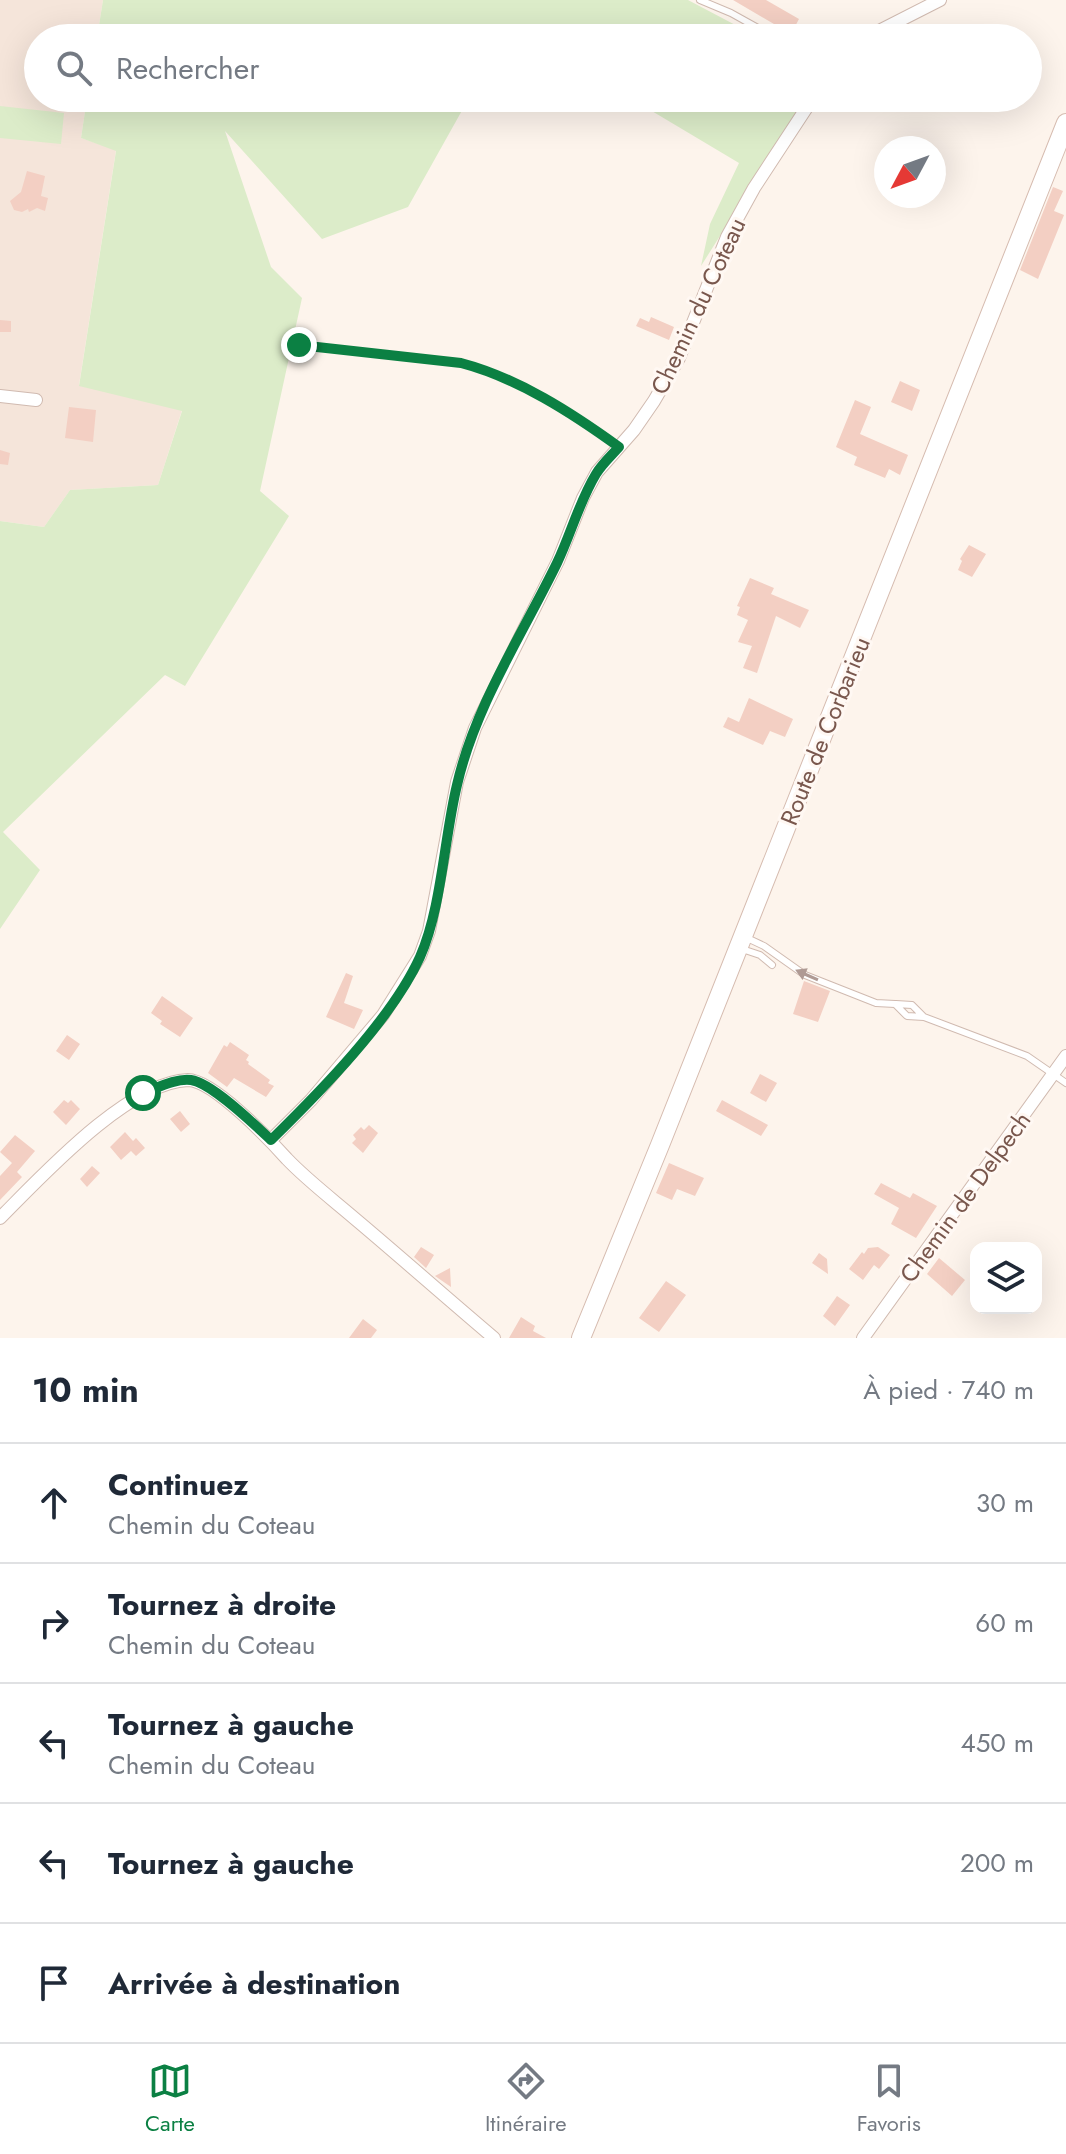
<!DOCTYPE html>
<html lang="fr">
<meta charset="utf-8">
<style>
body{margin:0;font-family:Jost,sans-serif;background:#f6f6f7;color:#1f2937}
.controls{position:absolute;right:24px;bottom:24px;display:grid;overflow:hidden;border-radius:16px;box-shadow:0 8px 32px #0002}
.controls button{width:72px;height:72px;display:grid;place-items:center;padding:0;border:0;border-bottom:2px solid #e0e1e3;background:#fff;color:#1f2937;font:40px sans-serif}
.compass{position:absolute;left:874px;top:136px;width:72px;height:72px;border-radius:50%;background:#fff;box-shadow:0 8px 32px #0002;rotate:229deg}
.stop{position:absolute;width:24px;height:24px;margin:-18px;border:6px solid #0b8043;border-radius:50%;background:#fff}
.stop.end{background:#0b8043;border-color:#fff;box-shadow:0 2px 8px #0008}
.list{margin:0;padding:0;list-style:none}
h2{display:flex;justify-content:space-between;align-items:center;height:104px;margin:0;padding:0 32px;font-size:34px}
h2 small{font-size:26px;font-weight:400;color:#747a83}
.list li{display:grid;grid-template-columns:52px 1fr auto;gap:24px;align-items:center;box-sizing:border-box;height:120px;padding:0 32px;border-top:2px solid #e0e1e3}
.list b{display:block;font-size:30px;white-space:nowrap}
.list p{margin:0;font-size:26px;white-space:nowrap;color:#747a83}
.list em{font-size:26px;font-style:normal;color:#747a83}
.icon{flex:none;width:44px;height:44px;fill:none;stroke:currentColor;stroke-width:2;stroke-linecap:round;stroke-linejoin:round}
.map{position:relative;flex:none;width:1066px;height:1338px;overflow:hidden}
.search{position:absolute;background:#fff;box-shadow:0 8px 32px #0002;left:24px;right:24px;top:24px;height:88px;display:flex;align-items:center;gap:20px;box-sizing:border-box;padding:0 28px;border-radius:44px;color:#747a83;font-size:30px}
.sheet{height:704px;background:#fff}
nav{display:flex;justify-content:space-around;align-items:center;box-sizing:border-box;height:112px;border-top:2px solid #e0e1e3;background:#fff;font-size:22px;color:#747a83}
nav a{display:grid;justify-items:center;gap:4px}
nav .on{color:#0b8043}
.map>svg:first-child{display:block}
.residential{fill:#f5e5da}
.green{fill:#dcecc9}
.building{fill:#f3cfc3}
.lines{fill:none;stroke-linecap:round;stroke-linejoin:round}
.lane-casing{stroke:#d0bab0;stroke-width:8}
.street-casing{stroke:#d0bab0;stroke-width:14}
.secondary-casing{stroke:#d6bcb0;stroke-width:20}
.path{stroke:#d9b2a5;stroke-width:2;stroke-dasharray:2 6;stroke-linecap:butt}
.lane{stroke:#fff;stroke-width:6}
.street{stroke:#fff;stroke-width:12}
.secondary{stroke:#fff;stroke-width:18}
.oneway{fill:#af9a94}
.route{stroke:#0b8043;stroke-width:10}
.labels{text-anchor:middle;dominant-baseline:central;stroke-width:6;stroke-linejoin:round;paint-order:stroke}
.street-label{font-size:24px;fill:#79574d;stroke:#fff8f3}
</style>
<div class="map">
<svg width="1066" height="1338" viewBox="0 0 1066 1338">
<rect width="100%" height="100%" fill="#fdf4ec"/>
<!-- residential -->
<path class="residential" d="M0,0h103l-6,38h-59v60h49l-6,40 35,12 -37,235 103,25 -24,75 -88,5 -26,37 -44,-6z"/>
<!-- green -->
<path class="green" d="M103,0h585l72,38h-230l-21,-13 -7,13h-405z
M87,98h382l-61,109 -86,32 -97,-108 46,136 31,31 -42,193 29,25 -104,170 -20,-11 -162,157 37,38 -40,59v-408l44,6 26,-37 88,-5 24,-74 -103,-25 37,-235 -35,-13z
M630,98h177l-106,168 9,-42 29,-61z
M0,106l64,7 -3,31 -61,-6z"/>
<!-- building -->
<path class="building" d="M733,0h33l33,19 -8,15z
M27,171l18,5 -4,20 7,2 -3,13 -8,-3 -8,4 -1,-3 -6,3 -8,-2 -4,-9 11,-9z
M1053,187l10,4 -9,20 10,4 -26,64 -18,-9z
M651,317l23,10 -5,13 -33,-14 4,-8 9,4z
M0,320l11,1v11h-11z
M900,381l20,9 -8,21 -21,-9z
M855,400l16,7 -11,27 48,21 -8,20 -11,-6 -4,9 -31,-13 3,-8 -21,-10z
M69,407l27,3 -3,32 -28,-4z
M0,450l10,3 -2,12 -8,-1z
M969,545l17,9 -14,23 -14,-7 4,-9 -2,-2z
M750,578l24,10 -3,6 38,16 -9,18 -24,-12 -19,57 -14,-5 9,-22 -14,-4 10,-22 -11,-5 3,-8 -3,-1z
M749,698l44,21 -8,18 -15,-6 -7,14 -40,-18 5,-10 11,5z
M346,973l7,3 -9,27 19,7 -9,19 -28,-12z
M804,981l26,10 -12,31 -25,-8z
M162,996l31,22 -13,19 -20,-13 2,-3 -11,-8z
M67,1035l13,9 -11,16 -13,-9z
M230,1042l19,13 -3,5 3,2 -1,2 22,16 -2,3 6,3 -8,11 -32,-19 -7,9 -19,-14 16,-28 3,2z
M760,1074l17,9 -11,19 -16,-9z
M64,1100l4,3 3,-3 9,9 -14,16 -13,-13z
M722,1100l46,25 -7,11 -45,-25z
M180,1111l10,13 -9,8 -11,-13z
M369,1125l9,8 -15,20 -11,-10 4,-4 -3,-4 8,-8 3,3z
M125,1132l8,9 3,-3 9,10 -9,8 -5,-5 -10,9 -11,-13z
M15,1135l20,16 -18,21 5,5 -22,23v-24l12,-13 -12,-11z
M669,1163l35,15 -9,18 -18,-7 -5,11 -16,-7z
M92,1166l8,7 -13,14 -7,-8z
M881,1183l29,15 3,-5 24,13 -21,32 -25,-14 8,-16 -25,-14z
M421,1247l13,8 -8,13 -12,-11z
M878,1247l12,8 -11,14 -5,-4 -11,15 -14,-11 13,-17 2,2 4,-6z
M819,1253l8,6 1,15 -16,-11z
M939,1258l26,22 -13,16 -25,-22z
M450,1268l1,19 -16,-11z
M666,1281l20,14 -27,37 -20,-14z
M837,1296l13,9 -15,21 -12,-10z
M521,1317l14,9 -2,5 13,7h-37z
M363,1319l14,11 -6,8h-22z"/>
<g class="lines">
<defs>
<path id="lane" d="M700,0l31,13 45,25
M747,938l17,8 41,29 71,28 19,1 12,12 17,1 103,39 39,27
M742,949l18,6 12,10
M896,1004l16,1 12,12"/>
<path id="street" d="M870,38l9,-7 61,-31
M0,396l36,4
M271,1140l40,-40 72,-85 37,-59 9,-25 28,-149 18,-54 83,-167 25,-63 14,-26 37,-42 20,-29 25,-43 48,-121 27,-49 59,-90
M0,1218c42,-42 128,-136 188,-138 25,0 82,60 99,79 22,23 49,43 73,64 45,38 89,77 134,115
M863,1338l203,-282"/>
<path id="secondary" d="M581,1338l79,-193 406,-1022"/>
</defs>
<!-- lane casing -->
<use href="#lane" class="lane-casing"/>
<!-- street casing -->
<use href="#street" class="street-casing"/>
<!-- secondary casing -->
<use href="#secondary" class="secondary-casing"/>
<!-- path -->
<path class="path" d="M299,345l162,18c53,14 104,45 147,76"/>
<!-- lane -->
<use href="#lane" class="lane"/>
<!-- street -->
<use href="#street" class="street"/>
<!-- secondary -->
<use href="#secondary" class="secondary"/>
</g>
<!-- one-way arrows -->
<defs><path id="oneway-solid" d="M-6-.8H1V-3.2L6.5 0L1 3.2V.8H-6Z" transform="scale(2)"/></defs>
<use class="oneway" href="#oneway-solid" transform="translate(807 975) rotate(-156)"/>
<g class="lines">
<!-- route -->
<path class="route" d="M143,1093c14,-5 33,-15 48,-13 21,3 64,45 80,60 49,-48 121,-121 149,-183 22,-50 24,-119 37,-172 18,-79 65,-150 100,-222 14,-29 22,-61 39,-89 6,-10 15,-18 23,-27 -47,-34 -101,-69 -158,-84l-162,-18"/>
</g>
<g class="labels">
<!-- street labels -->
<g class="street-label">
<text transform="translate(698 306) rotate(-65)">Chemin du Coteau</text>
<text transform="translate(825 731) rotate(-68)">Route de Corbarieu</text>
<text transform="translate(965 1197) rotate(-54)">Chemin de Delpech</text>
</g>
</g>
</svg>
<div class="controls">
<button><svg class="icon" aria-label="layers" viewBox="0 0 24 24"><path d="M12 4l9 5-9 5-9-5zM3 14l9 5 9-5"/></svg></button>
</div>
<svg class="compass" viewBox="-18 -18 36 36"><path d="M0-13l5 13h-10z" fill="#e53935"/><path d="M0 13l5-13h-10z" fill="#747a83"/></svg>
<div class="stop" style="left:143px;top:1093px"></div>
<div class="stop end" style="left:299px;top:345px"></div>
<div class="search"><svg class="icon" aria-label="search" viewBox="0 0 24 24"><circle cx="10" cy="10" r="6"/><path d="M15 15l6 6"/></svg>Rechercher</div>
</div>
<section class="sheet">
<h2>10 min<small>À pied · 740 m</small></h2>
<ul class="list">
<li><svg class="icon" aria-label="ahead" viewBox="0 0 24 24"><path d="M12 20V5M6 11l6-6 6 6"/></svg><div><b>Continuez</b><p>Chemin du Coteau</p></div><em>30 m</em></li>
<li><svg class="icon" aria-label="right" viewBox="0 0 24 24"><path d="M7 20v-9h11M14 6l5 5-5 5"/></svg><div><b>Tournez à droite</b><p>Chemin du Coteau</p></div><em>60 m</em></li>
<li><svg class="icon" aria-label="left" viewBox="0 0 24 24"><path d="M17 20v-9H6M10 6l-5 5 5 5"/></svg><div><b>Tournez à gauche</b><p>Chemin du Coteau</p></div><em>450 m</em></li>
<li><svg class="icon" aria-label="left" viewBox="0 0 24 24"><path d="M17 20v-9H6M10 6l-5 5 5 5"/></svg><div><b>Tournez à gauche</b></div><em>200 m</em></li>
<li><svg class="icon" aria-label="arrive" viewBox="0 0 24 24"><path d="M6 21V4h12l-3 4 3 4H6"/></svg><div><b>Arrivée à destination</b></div></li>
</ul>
</section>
<nav>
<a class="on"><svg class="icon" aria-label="map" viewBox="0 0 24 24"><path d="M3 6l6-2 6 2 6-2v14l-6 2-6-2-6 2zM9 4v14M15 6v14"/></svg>Carte</a>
<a><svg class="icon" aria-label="directions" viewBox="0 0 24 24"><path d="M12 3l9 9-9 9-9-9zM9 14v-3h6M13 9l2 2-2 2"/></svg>Itinéraire</a>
<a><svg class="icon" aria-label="saved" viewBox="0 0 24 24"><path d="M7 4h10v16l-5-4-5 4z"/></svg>Favoris</a>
</nav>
